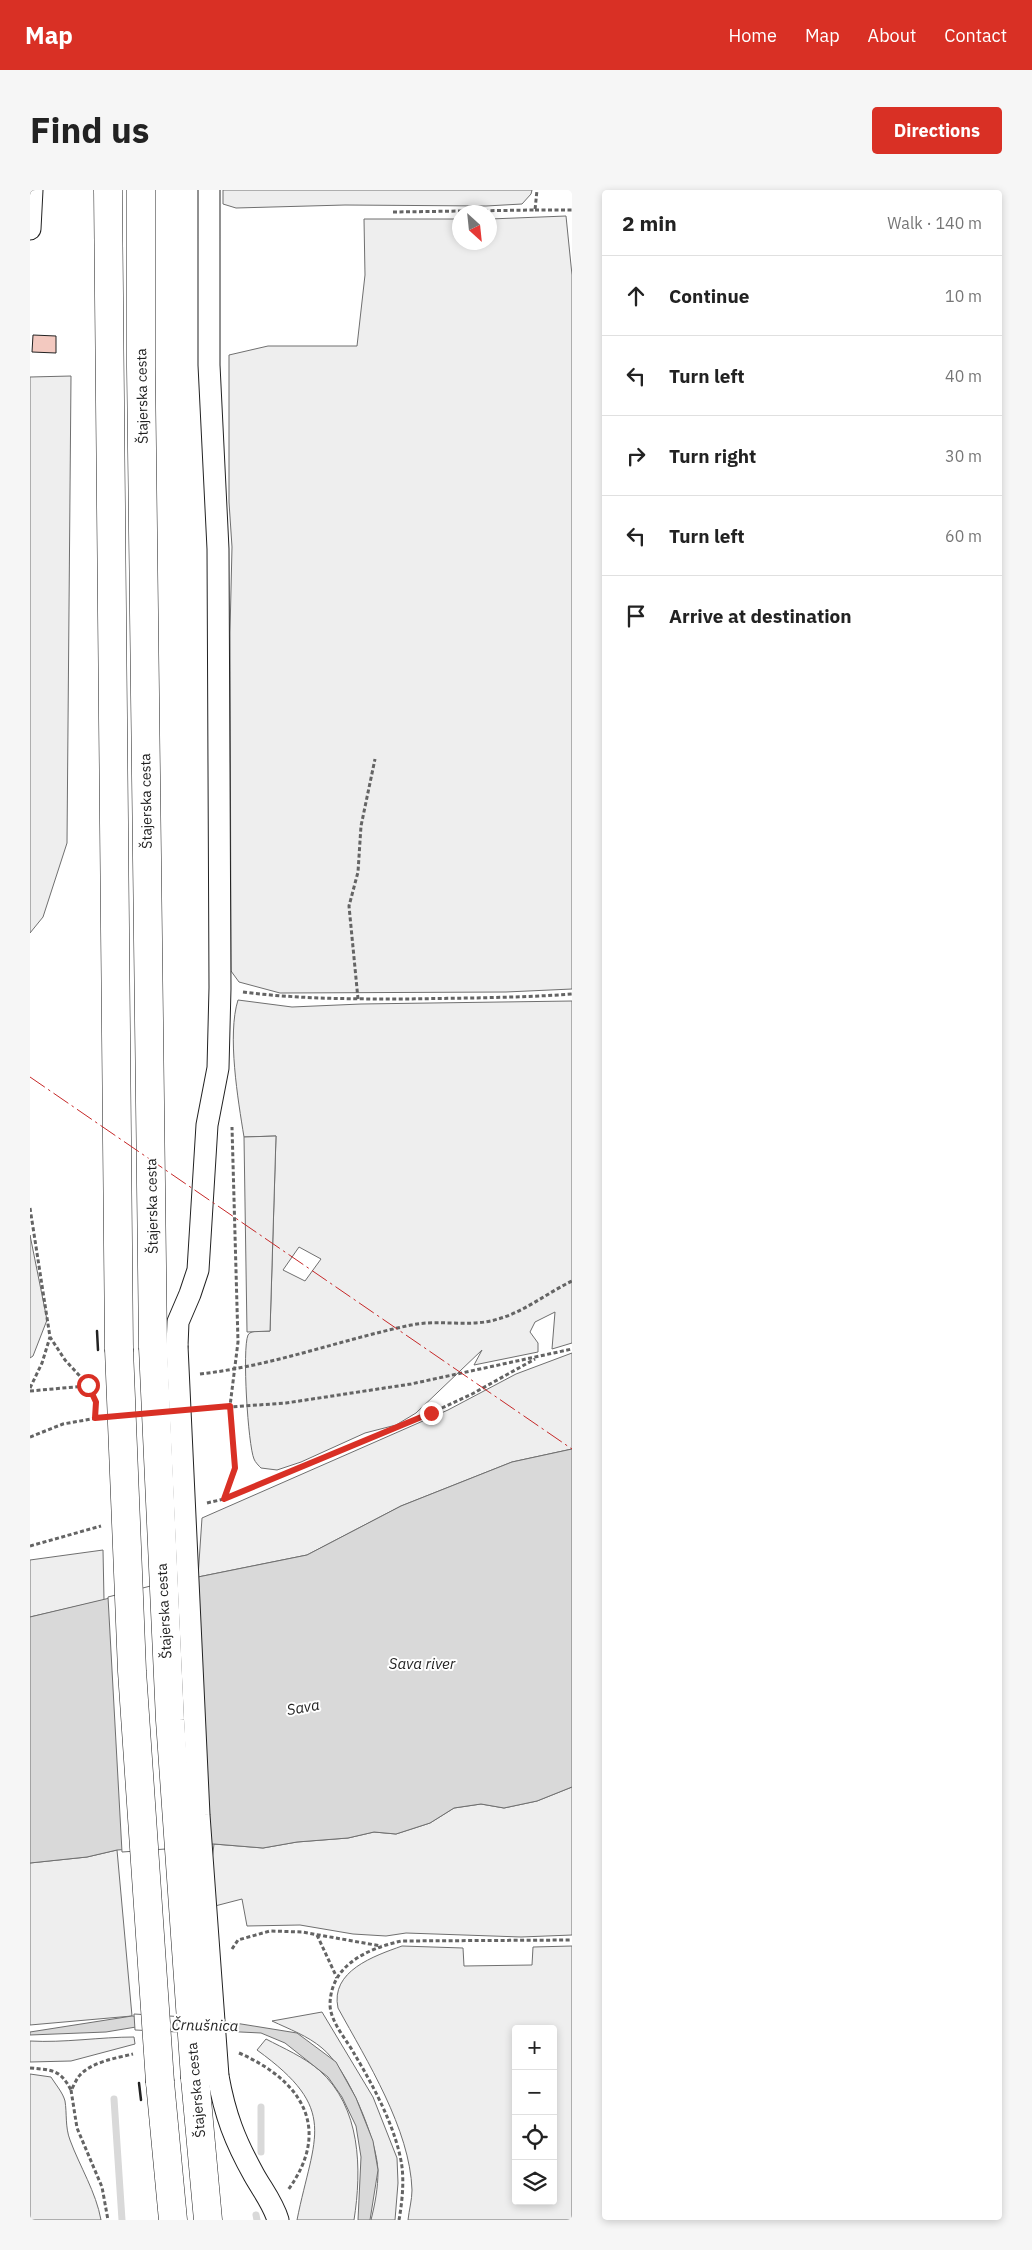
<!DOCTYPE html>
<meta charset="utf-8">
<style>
body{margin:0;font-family:"IBM Plex Sans",sans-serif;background:#f6f6f6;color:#222}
.controls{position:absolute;right:15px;bottom:15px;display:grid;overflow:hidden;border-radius:5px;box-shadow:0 2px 8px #0003}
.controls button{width:45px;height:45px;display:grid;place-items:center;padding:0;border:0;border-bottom:1px solid #e0e0e0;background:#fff;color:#222;font:25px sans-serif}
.compass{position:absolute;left:422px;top:15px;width:45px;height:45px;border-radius:50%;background:#fff;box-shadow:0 2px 8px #0003;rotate:153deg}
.stop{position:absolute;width:15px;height:15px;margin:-11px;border:4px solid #d93025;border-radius:50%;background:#fff}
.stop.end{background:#d93025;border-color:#fff;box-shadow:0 1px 5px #0008}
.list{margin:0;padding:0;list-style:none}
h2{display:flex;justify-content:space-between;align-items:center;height:65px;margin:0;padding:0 20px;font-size:21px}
h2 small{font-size:16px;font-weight:400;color:#767676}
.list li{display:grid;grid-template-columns:32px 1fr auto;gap:15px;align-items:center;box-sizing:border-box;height:80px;padding:0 20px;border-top:1px solid #e0e0e0}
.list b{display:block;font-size:19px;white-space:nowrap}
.list em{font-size:16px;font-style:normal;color:#767676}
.icon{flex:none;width:28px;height:28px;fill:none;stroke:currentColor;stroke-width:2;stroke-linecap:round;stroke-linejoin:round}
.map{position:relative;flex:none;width:542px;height:2030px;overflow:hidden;border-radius:5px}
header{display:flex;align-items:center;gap:30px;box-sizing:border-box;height:70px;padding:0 25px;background:#d93025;color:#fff}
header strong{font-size:24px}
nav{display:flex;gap:28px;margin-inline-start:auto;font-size:18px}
.intro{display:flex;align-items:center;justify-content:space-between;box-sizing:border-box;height:120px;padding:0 30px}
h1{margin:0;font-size:35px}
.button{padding:12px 22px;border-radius:5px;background:#d93025;color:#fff;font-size:18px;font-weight:700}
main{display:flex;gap:30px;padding:0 30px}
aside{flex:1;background:#fff;border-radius:5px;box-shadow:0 2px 8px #0003}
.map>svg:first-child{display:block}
.green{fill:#eee;stroke:#6f6f6f;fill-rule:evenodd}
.parking{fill:#ededed;stroke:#6f6f6f}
.water{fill:#d9d9d9;stroke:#6f6f6f}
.pier{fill:#fff;stroke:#6f6f6f}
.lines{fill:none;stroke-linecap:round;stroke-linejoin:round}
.stream{stroke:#d9d9d9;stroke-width:7}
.building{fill:#f3c9c0;stroke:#222}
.minor-casing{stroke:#222;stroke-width:23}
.primary-casing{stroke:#222;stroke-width:29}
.path{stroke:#646464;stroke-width:3;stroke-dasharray:4 2.5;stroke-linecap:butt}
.minor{stroke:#fff;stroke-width:21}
.primary{stroke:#fff;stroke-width:28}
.minor-bridge-casing{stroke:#222;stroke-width:23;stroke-linecap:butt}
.primary-bridge-casing{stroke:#222;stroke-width:29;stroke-linecap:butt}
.minor-bridge{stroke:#fff;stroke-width:21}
.primary-bridge{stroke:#fff;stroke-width:28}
.wall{stroke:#222;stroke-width:2.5}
.power{stroke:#c62828;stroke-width:1;stroke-dasharray:18 4 2.5 4;stroke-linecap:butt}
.route{stroke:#d93025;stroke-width:6}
.labels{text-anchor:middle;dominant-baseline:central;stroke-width:4;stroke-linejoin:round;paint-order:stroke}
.street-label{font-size:14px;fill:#222;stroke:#fff}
.water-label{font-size:15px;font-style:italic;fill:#222;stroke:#fff}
</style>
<header>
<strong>Map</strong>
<nav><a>Home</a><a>Map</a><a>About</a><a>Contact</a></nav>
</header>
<div class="intro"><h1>Find us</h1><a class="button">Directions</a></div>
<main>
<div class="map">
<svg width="542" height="2030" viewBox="0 0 542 2030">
<rect width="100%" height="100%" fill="#fff"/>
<!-- green -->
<path class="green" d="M193,0h309l-1,4 -9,10 -36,2 -141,-1 -109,3 -13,-4z
M536,26l6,59v714l-66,3 -226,1 -41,-11 -8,-11 -1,-339 2,-85 -3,-45v-147l39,-9h89l8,-71 -1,-56h95l1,23h30v-23z
M41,186l-4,467 -24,74 -13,16v-556z
M208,810l54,7 69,-3 211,-3v342l-20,6 3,-37 -20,10 -5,10 8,11v9l-64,13 8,-15 -66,63 -20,12 -31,8 -64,29 -24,8 -16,-2c-2,-2 -6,-6 -7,-9 -6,-14 -12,-110 -6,-124 3,-6 17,-3 22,-4l6,-195 -32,1c-6,-37 -17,-102 -6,-137zM269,1057l22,12 -16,22 -22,-11z
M0,1045l17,85 -14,36 -3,2z
M542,1163v96l-60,13 -111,44 -94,49 -109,22 4,-59 246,-108 68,-36z
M73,1360l1,50 -74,17v-57z
M542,1597v148l-51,2 -115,-4 -20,3 -33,-2 -53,-9 -53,1 -5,-27 -27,7 -3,-46 2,-16 49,4 34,-6 51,-4 26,-6 22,2 34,-11 24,-15 27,-4 23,4 33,-7z
M87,1660l15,166 -102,9v-162l57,-6z
M372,1756l61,2 1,18 68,-1 1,-18 39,-1v274h-164c1,-10 4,-20 4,-30 -2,-61 -45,-129 -74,-182 -8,-37 36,-52 64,-62zM486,1839h37v172h-37z
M292,1822l51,85 24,61 1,25 -3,37h-24c4,-16 7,-32 7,-49 -1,-32 -31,-103 -56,-123 -14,-12 -33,-19 -50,-27z
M104,1847l1,7 -64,17 -41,1v-21c34,2 70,-4 104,-4z
M236,1849c17,9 38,18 53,31 42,37 43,99 35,150h-57c17,-85 43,-110 -40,-170z
M0,1884l21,3c5,8 12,16 14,24 2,12 0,26 5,39 10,27 26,52 31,80h-71z"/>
<!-- parking -->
<path class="parking" d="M246,946l-6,195 -23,1 -3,-195z"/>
<!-- water -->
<path class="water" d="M542,1259v338l-35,14 -33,7 -23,-4 -27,4 -24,15 -34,11 -22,-2 -26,6 -51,4 -34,6 -49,-4 -97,6 -30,7 -57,6v-246l168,-40 109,-22 94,-49 111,-44z
M102,1826l103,7 62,10 39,29 20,36 17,43 5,29 -8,50h-12l3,-63 -5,-31 -14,-29 -14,-20 -43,-34 -24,-10 -125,-6 -30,5 -76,3v-3z"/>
<!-- pier -->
<path class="pier" d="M163,1385l16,271 -87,6 -14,-255z
M104,1824l87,5 2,15 -88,-4z"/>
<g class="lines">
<!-- stream -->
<path class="stream" d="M84,1909l8,121
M231,1962v-45
M226,2025l1,5"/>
</g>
<!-- building -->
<path class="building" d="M3,145l23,1v17l-24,-1z"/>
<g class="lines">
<defs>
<path id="minor" d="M0,39l2,-39
M147,1156l1,-24 12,-28 8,-24 9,-145 11,-57 2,-80 -2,-439 -9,-184v-175
M188,1886c7,39 17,65 36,99 9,16 19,28 24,45"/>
<path id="primary" d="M78,0l11,1159
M111,0v177l12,980
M165,1888l13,142
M130,1892l13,138"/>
</defs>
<!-- minor casing -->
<use href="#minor" class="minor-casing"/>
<!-- primary casing -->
<use href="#primary" class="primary-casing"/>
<!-- path -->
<path class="path" d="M505,20h37
M363,22l142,-2 2,-20
M213,802c54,7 109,7 164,7 55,-1 110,-1 165,-5
M328,809l-9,-93 9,-34 3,-46 14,-67
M0,1018l20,129 15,23 23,25 6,13
M170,1184c72,-8 140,-34 211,-49 28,-6 59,3 87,-6 26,-7 49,-26 74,-38
M0,1198l12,-25 8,-26
M0,1201l67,-6
M171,1219l85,-6 125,-19 161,-35
M0,1247l33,-13 34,-6
M194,1308l11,-30 -5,-62 8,-64 -6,-215
M177,1313l17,-4 207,-86 41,-19 63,-35
M0,1356l71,-20
M287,1745l20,43
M202,1759l6,-9 32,-9 32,1 79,14
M209,1863c62,27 94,75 49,137
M0,1878c22,2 30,1 41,22 3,-4 5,-11 9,-15 12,-13 36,-17 53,-21
M41,1900l6,38 25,59 6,33
M369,2030c3,-17 5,-36 3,-53 -5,-37 -28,-80 -47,-112 -8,-15 -25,-33 -25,-51 1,-40 38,-55 71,-63l171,-1"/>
<!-- minor -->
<use href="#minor" class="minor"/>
<!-- primary -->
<use href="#primary" class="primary"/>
<defs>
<path id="minor-bridge" d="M147,1156l22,469 19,261"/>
<path id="primary-bridge" d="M123,1157l17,373 25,358
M89,1159l13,322 28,411"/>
</defs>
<!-- minor-bridge casing -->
<use href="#minor-bridge" class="minor-bridge-casing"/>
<!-- primary-bridge casing -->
<use href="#primary-bridge" class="primary-bridge-casing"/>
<!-- minor-bridge -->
<use href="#minor-bridge" class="minor-bridge"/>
<!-- primary-bridge -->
<use href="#primary-bridge" class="primary-bridge"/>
<!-- wall -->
<path class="wall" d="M67,1141l1,19
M109,1893l2,17"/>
<!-- power -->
<path class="power" d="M0,887l542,372"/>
</g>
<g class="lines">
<!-- route -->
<path class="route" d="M58,1195l8,17 -1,16 135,-12 5,62 -11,31 207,-86"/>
</g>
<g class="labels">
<!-- street labels -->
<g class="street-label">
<text transform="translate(112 206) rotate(-91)">Štajerska cesta</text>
<text transform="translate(116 611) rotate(-91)">Štajerska cesta</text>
<text transform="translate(122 1016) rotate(-91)">Štajerska cesta</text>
<text transform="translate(134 1421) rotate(-93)">Štajerska cesta</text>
<text transform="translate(166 1900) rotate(-95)">Štajerska cesta</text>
</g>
<!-- water labels -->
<g class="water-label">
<text x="392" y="1473">Sava river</text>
<text transform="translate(273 1517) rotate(-10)">Sava</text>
<text transform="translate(175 1835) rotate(1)">Črnušnica</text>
</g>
</g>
</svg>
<div class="controls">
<button>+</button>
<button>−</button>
<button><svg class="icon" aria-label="locate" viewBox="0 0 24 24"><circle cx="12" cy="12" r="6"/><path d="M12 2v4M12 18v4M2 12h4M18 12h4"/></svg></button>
<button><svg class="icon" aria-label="layers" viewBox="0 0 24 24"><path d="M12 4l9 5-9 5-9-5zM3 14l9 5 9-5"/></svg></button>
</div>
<svg class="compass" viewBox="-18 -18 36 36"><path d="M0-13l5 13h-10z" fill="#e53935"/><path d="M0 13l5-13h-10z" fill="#767676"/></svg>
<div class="stop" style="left:58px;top:1195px"></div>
<div class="stop end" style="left:401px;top:1223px"></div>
</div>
<aside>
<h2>2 min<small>Walk · 140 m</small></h2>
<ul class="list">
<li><svg class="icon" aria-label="ahead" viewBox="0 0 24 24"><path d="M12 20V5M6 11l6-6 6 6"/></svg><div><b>Continue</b></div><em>10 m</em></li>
<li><svg class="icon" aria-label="left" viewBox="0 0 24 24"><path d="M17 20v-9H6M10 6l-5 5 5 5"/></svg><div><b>Turn left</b></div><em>40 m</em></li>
<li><svg class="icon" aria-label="right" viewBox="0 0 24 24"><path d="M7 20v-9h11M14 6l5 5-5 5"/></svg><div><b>Turn right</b></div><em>30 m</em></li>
<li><svg class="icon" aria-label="left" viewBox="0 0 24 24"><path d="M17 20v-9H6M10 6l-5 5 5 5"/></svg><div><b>Turn left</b></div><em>60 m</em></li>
<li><svg class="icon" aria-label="arrive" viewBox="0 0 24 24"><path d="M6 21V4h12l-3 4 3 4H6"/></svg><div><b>Arrive at destination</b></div></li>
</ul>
</aside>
</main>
